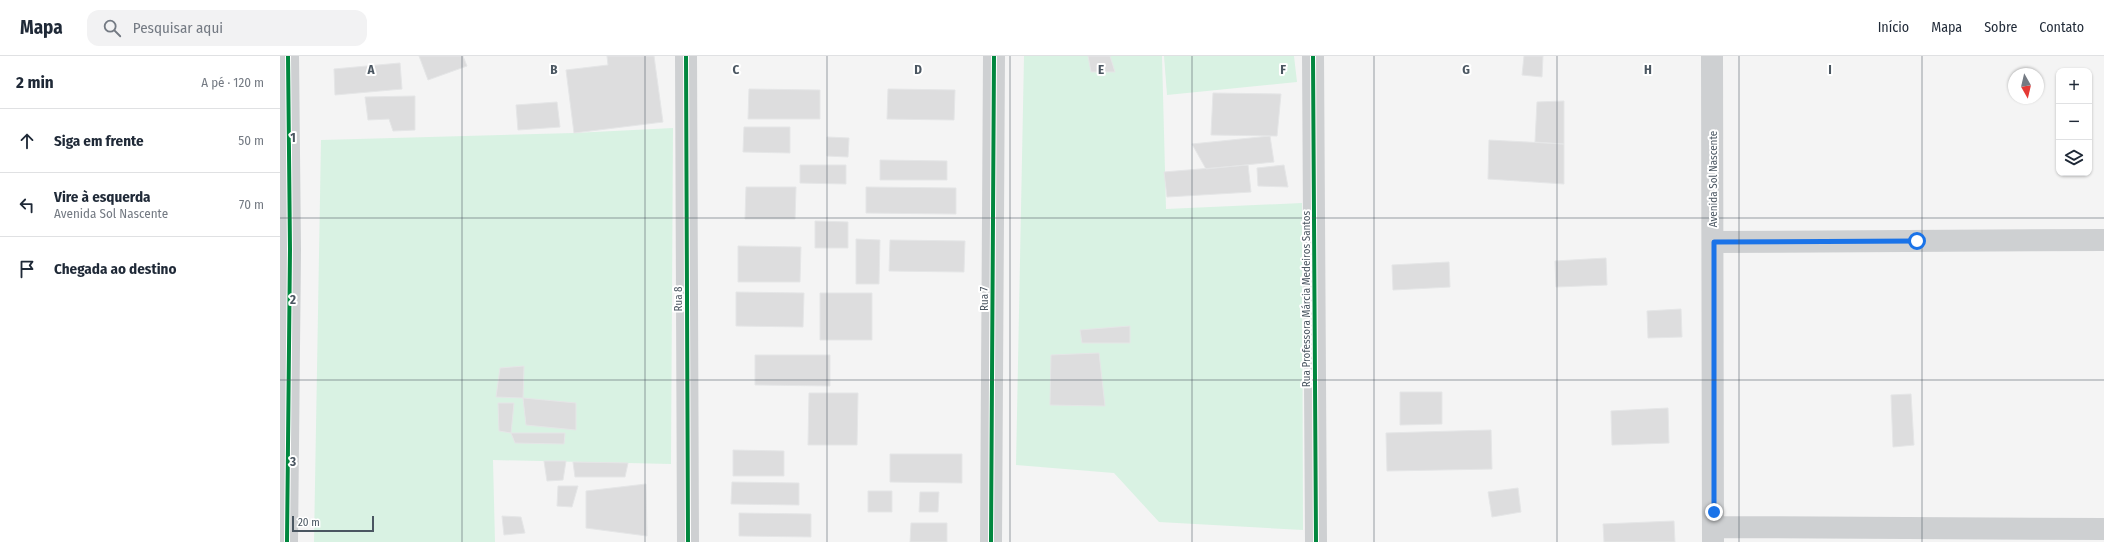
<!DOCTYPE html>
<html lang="pt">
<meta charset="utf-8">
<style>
body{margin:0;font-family:"Fira Sans Condensed",sans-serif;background:#f2f2f3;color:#1f2937}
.controls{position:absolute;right:12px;top:12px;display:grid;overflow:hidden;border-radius:8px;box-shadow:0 1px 3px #0004}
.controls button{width:36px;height:36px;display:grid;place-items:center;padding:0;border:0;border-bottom:1px solid #e0e1e3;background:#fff;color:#1f2937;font:20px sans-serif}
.compass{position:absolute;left:1728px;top:12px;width:36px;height:36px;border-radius:50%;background:#fff;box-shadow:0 1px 3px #0004;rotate:172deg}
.scale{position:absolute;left:12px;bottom:10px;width:82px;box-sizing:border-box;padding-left:4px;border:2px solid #4a5661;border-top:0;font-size:11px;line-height:14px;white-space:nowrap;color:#4a5661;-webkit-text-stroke:3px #fff;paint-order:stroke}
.stop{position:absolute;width:12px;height:12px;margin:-9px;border:3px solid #1a73e8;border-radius:50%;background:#fff}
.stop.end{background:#1a73e8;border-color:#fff;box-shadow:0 1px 4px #0008}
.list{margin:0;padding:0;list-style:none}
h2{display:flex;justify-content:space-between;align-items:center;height:52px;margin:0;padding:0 16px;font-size:17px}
h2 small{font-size:13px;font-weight:400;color:#747a83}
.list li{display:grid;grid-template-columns:26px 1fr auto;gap:12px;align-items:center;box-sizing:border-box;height:64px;padding:0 16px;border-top:1px solid #e0e1e3}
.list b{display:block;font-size:15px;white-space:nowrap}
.list p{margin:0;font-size:13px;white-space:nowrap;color:#747a83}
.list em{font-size:13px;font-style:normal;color:#747a83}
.icon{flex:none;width:22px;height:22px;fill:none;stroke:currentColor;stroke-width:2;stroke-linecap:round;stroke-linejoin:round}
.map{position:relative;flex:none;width:1824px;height:486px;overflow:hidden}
header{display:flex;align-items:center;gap:24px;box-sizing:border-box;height:56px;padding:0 20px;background:#fff;border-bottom:1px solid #e0e1e3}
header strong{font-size:19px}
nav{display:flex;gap:22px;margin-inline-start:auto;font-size:14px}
.search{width:280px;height:36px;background:#f2f2f3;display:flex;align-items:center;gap:10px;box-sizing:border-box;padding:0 14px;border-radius:12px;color:#747a83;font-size:15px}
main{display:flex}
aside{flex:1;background:#fff}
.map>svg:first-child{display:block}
.green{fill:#d9f2e3}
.building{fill:#ddddde;stroke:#e5e6e7}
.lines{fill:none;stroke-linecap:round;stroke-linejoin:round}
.minor{stroke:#ced0d2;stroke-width:22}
.cycleway-casing{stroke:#fff;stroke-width:6}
.cycleway{stroke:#00873e;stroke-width:4}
.route{stroke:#1a73e8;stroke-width:5}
.grid{fill:none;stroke:#4a5661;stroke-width:1;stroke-opacity:0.55}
.labels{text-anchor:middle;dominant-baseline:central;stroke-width:4;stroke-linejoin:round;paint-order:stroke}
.street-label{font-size:11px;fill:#4a5661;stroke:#fff}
.grid-label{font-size:13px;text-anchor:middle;font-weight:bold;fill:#4a5661;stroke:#fff;stroke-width:4;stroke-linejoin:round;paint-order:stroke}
</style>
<header>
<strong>Mapa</strong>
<div class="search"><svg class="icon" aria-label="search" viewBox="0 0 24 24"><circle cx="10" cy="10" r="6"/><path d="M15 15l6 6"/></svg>Pesquisar aqui</div>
<nav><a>Início</a><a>Mapa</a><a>Sobre</a><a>Contato</a></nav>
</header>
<main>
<aside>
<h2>2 min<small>A pé · 120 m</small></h2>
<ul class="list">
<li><svg class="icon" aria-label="ahead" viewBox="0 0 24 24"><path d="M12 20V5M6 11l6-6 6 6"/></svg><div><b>Siga em frente</b></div><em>50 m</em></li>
<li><svg class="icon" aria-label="left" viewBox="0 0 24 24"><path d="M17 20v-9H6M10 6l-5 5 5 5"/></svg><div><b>Vire à esquerda</b><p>Avenida Sol Nascente</p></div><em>70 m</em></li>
<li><svg class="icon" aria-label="arrive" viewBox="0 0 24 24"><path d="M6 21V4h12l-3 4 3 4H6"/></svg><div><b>Chegada ao destino</b></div></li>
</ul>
</aside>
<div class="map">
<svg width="1824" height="486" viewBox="0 0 1824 486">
<rect width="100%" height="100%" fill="#f4f4f4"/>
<!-- green -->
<path class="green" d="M744,0h138l4,153 136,-6 1,327 -144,-8 -45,-49 -98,-8z
M884,0h130l3,26 -130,13z
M393,72l-2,336 -178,-4 2,82h-181l7,-402 253,-7z"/>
<!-- building -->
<path class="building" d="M139,0h44l4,10 -39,14z
M327,0h47l9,66 -89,11 -8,-63 42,-5z
M808,0h22l5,16h-24z
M1244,0h19l-1,21 -20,-2z
M120,7l2,26 -67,6 -1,-26z
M469,33l71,1v29h-72z
M608,33l67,1 -1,30 -67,-1z
M933,37l68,1 -4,42 -66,-1z
M135,40v34l-22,1 -4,-12 -21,1 -3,-23z
M1284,45v43l-29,-2 2,-40z
M277,46l3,25 -42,3 -2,-25z
M464,71h46v26l-47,-1z
M990,80l4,26 -68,7 -14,-25z
M547,81l22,1 -1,19 -21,-1z
M1209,84l75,4v40l-76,-5z
M600,104l67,1v19h-67z
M520,109h46v19l-46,-1z
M968,109l3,27 -84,5 -3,-25z
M1004,109l4,22 -30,-1 -1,-18z
M466,131h50l-1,32h-50z
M586,131l90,1v26l-90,-1z
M535,165l33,1v26h-33z
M576,183l24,1 -1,44h-23z
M610,184l75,1 -1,31 -75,-1z
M458,190l63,1 -1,35h-62z
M1326,202l1,27 -51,2 -1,-26z
M1169,206l1,25 -57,3 -1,-25z
M456,236l68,1 -1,34 -67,-1z
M540,237h52v47h-52z
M1401,253l1,28 -34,1 -1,-27z
M850,270v17h-48l-2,-13z
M819,297l6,53 -55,-1 1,-50z
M475,299h75v31l-75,-1z
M244,310l-1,32 -27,-1 4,-29z
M1120,336h42v32l-42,1z
M529,337h49l-1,52h-49z
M1631,338l3,51 -21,2 -2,-52z
M243,342l53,5v27l-50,-5z
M218,347h16l-3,30 -12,-2z
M1388,352l1,35 -57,2 -1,-34z
M1211,374l1,39 -105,2 -1,-38z
M231,377h54l-1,11 -49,-1z
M453,394l51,1v25h-51z
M610,398h72v29l-72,-1z
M264,405h22l-3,19 -16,1z
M293,406l55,1 -3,14h-50z
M452,426l67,1v22l-68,-1z
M366,428l1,52 -61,-8v-37z
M278,430h20l-6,21 -15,-1z
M1238,432l3,24 -29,5 -4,-25z
M588,435h24v21h-24z
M640,436h19l-1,20h-19z
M459,457l72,1v23l-72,-1z
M222,460l19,1 4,16 -21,2z
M1394,465l1,21h-71l-1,-18z
M631,467h36v19h-37z"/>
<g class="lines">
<!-- minor -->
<path class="minor" d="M406,0l2,486
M1033,0l3,486
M1432,0l1,486
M1434,186l390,-2
M1434,471l390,2
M7,486l3,-293 -2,-193
M711,486l3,-486"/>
<defs>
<path id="cycleway" d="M406,0l2,486
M1033,0l3,486
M7,486l3,-293 -2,-193
M711,486l3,-486"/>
</defs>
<!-- cycleway casing -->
<use href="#cycleway" class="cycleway-casing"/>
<!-- cycleway -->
<use href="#cycleway" class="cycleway"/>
</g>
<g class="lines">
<!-- route -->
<path class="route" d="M1434,456v-270l203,-1"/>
</g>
<!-- grid -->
<path class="grid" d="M182,0v486M365,0v486M547,0v486M730,0v486M912,0v486M1094,0v486M1277,0v486M1459,0v486M1642,0v486M0,162h1824M0,324h1824"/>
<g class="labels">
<!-- street labels -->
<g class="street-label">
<text transform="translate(1433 123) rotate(-90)">Avenida Sol Nascente</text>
<text transform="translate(398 243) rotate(-90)">Rua 8</text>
<text transform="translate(704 243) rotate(-90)">Rua 7</text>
<text transform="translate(1026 243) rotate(-90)">Rua Professora Márcia Medeiros Santos</text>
</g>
</g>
<g class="grid-label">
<text x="91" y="18">A</text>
<text x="274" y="18">B</text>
<text x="456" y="18">C</text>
<text x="638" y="18">D</text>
<text x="821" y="18">E</text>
<text x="1003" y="18">F</text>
<text x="1186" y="18">G</text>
<text x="1368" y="18">H</text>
<text x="1550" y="18">I</text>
<text x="13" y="86">1</text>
<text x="13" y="248">2</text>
<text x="13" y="410">3</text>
</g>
</svg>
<div class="controls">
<button>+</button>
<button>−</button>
<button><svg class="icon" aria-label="layers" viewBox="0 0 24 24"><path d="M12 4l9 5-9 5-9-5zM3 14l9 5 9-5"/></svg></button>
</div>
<svg class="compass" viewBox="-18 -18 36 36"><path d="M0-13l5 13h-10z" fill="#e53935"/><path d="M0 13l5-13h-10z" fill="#747a83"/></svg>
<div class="scale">20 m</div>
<div class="stop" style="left:1637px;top:185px"></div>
<div class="stop end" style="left:1434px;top:456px"></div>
</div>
</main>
